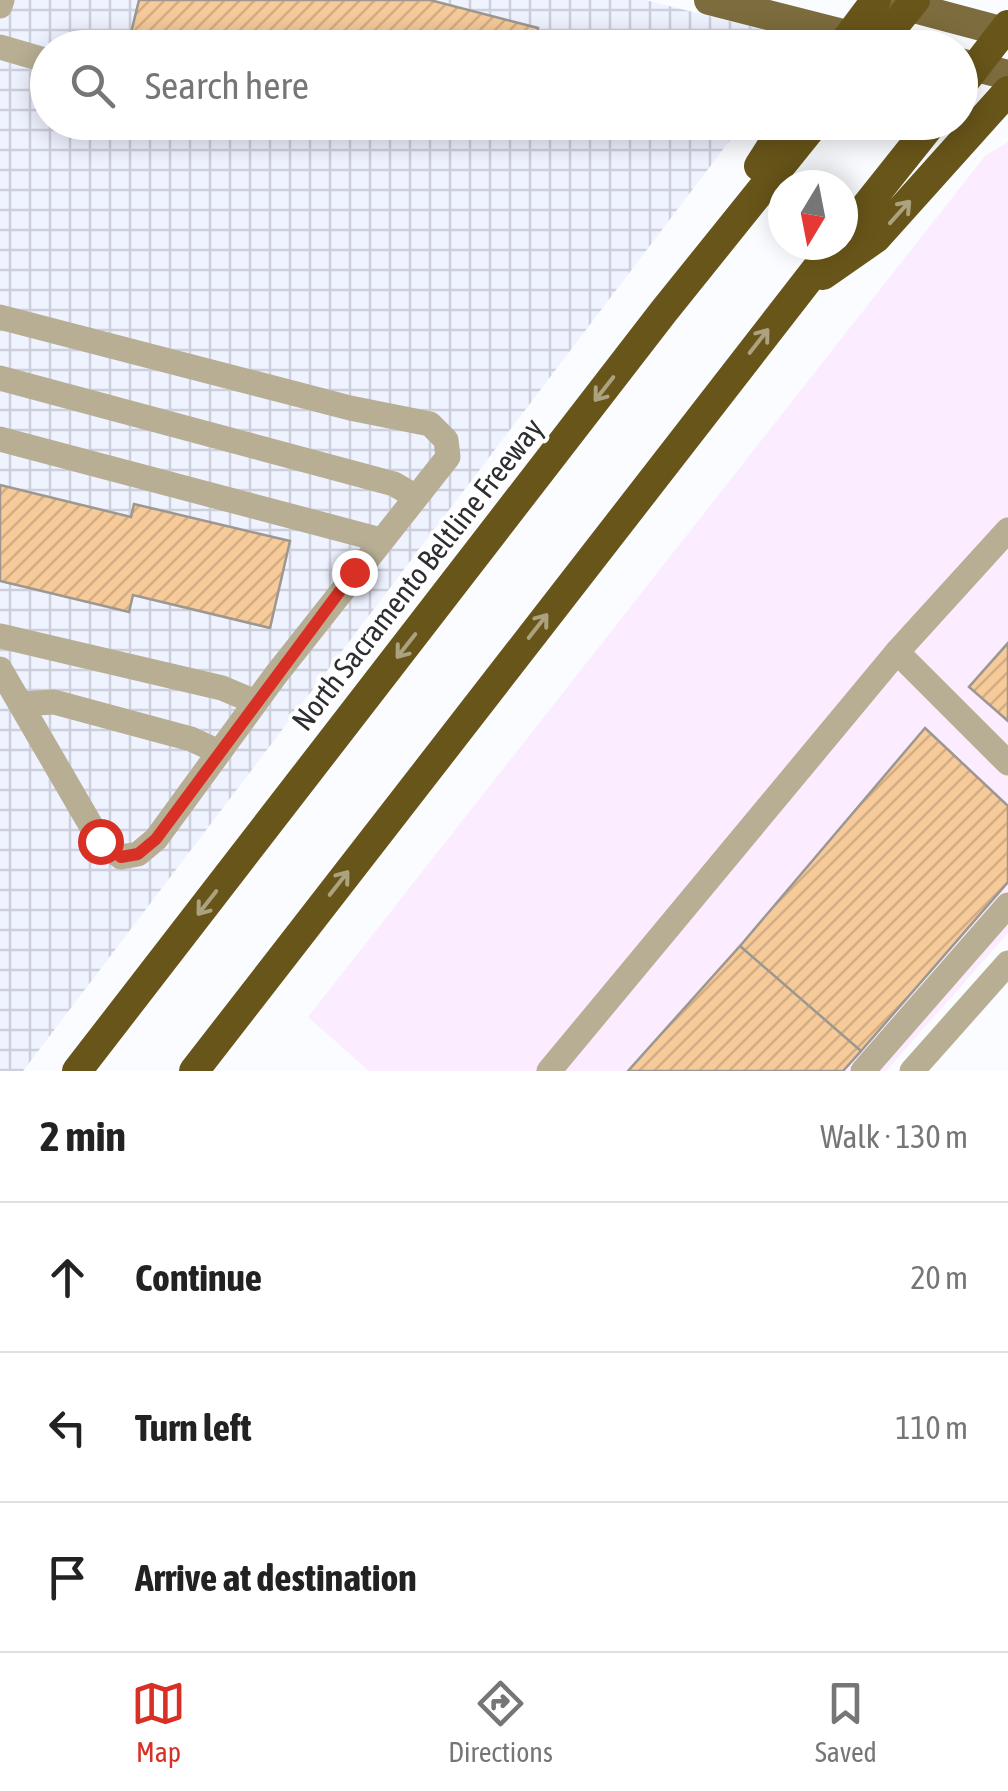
<!DOCTYPE html>
<meta charset="utf-8">
<style>
body{margin:0;font-family:"Asap Condensed",sans-serif;background:#f2f2f2;color:#222}
.compass{position:absolute;left:768px;top:170px;width:90px;height:90px;border-radius:50%;background:#fff;box-shadow:0 5px 25px #0003;rotate:190deg}
.stop{position:absolute;width:30px;height:30px;margin:-22px;border:8px solid #d93025;border-radius:50%;background:#fff}
.stop.end{background:#d93025;border-color:#fff;box-shadow:0 2px 10px #0008}
.list{margin:0;padding:0;list-style:none}
h2{display:flex;justify-content:space-between;align-items:center;height:130px;margin:0;padding:0 40px;font-size:42px}
h2 small{font-size:32px;font-weight:400;color:#767676}
.list li{display:grid;grid-template-columns:65px 1fr auto;gap:30px;align-items:center;box-sizing:border-box;height:150px;padding:0 40px;border-top:2px solid #e0e0e0}
.list b{display:block;font-size:38px;white-space:nowrap}
.list em{font-size:32px;font-style:normal;color:#767676}
.icon{flex:none;width:55px;height:55px;fill:none;stroke:currentColor;stroke-width:2;stroke-linecap:round;stroke-linejoin:round}
.map{position:relative;flex:none;width:1008px;height:1071px;overflow:hidden}
.search{position:absolute;background:#fff;box-shadow:0 5px 25px #0003;left:30px;right:30px;top:30px;height:110px;display:flex;align-items:center;gap:25px;box-sizing:border-box;padding:0 35px;border-radius:55px;color:#767676;font-size:38px}
.sheet{height:580px;background:#fff}
nav{display:flex;justify-content:space-around;align-items:center;box-sizing:border-box;height:140px;border-top:2px solid #e0e0e0;background:#fff;font-size:28px;color:#767676}
nav a{display:grid;justify-items:center;gap:5px}
nav .on{color:#d93025}
.map>svg:first-child{display:block}
.commercial{fill:#fbecff}
.industrial{fill:url(#industrial-grid)}
.building{fill:url(#building-hatch);stroke:#9c9790;stroke-width:2.5}
.lines{fill:none;stroke-linecap:round;stroke-linejoin:round}
.minor{stroke:#b7ae94;stroke-width:25}
.major{stroke:#7d6c3d;stroke-width:30}
.highway{stroke:#685519;stroke-width:30}
.highway-bridge{stroke:#685519;stroke-width:30}
.oneway{stroke:#aca280}
.route{stroke:#d93025;stroke-width:12}
.labels{text-anchor:middle;dominant-baseline:central;stroke-width:8;stroke-linejoin:round;paint-order:stroke}
.street-label{font-size:30px;fill:#2d2e31;stroke:#fff}
</style>
<div class="map">
<svg width="1008" height="1071" viewBox="0 0 1008 1071">
<defs>
<pattern id="industrial-grid" width="8" height="8" patternUnits="userSpaceOnUse" patternTransform="scale(2.5)"><rect width="8" height="8" fill="#eff2ff"/><path d="M0 4h8M4 0v8" fill="none" stroke="#cdd0db"/></pattern>
<pattern id="building-hatch" width="6" height="6" patternUnits="userSpaceOnUse" patternTransform="scale(2.5)"><rect width="6" height="6" fill="#f6ca99"/><path d="M-1 1l2-2M0 6l6-6M5 7l2-2" fill="none" stroke="#d3ae84"/></pattern>
</defs>
<rect width="100%" height="100%" fill="#fbfcff"/>
<!-- commercial -->
<path class="commercial" d="M1008,142v791l-122,138h-517l-61,-54 677,-861z"/>
<!-- industrial -->
<path class="industrial" d="M0,0h645l160,40 -5,8h-752v74l695,1 -720,948h-23z"/>
<!-- building -->
<path class="building" d="M139,0h291l108,28 -5,20h-360l-43,-11z
M465,122h49l-3,12z
M0,485l131,32 3,-13 156,37 -20,87 -137,-33 -4,17 -129,-31z
M1008,643v78l-39,-34z
M925,728l83,78v76l-147,169 -121,-105z
M740,946l121,105 -18,20h-215z"/>
<g class="lines">
<!-- minor -->
<path class="minor" d="M0,6l2,-6
M0,47l48,14
M0,317l350,91 80,16 16,16 2,17 -173,219 -119,163 -18,15 -17,3 -21,-16 -100,-172
M0,378l394,106 22,13
M0,439l381,101
M1008,530l-111,122 111,111
M0,636l222,52 33,14
M21,704l33,-2 137,37 28,13
M549,1071l348,-419
M863,1071l145,-166
M912,1071l96,-108"/>
<!-- major -->
<path class="major" d="M709,0l189,48
M884,0l124,33
M960,63l48,12"/>
<!-- highway -->
<path class="highway" d="M759,166l28,-44
M843,235l90,-113
M823,275l53,-37 132,-147
M77,1071l587,-760 152,-189
M194,1071l641,-826"/>
<!-- highway-bridge -->
<path class="highway-bridge" d="M840,48l36,-48
M876,48l39,-48
M960,87l48,-62"/>
</g>
<!-- one-way arrows -->
<defs><path id="oneway-shaft" d="M-6 0H5M1.5-3L5.5 0L1.5 3" fill="none" stroke-width="1.6" stroke-linecap="round" stroke-linejoin="round" transform="scale(2.5)"/></defs>
<g class="oneway">
<use href="#oneway-shaft" transform="translate(900 212) rotate(-48)"/>
<use href="#oneway-shaft" transform="translate(759 341) rotate(-52)"/>
<use href="#oneway-shaft" transform="translate(604 389) rotate(128)"/>
<use href="#oneway-shaft" transform="translate(538 626) rotate(-52)"/>
<use href="#oneway-shaft" transform="translate(406 646) rotate(128)"/>
<use href="#oneway-shaft" transform="translate(339 883) rotate(-52)"/>
<use href="#oneway-shaft" transform="translate(207 903) rotate(128)"/>
</g>
<g class="lines">
<!-- route -->
<path class="route" d="M100,841l21,16 17,-3 18,-15 198,-267"/>
</g>
<g class="labels">
<!-- street labels -->
<g class="street-label">
<text transform="translate(417 574) rotate(-52)">North Sacramento Beltline Freeway</text>
</g>
</g>
</svg>
<svg class="compass" viewBox="-18 -18 36 36"><path d="M0-13l5 13h-10z" fill="#e53935"/><path d="M0 13l5-13h-10z" fill="#767676"/></svg>
<div class="stop" style="left:100px;top:841px"></div>
<div class="stop end" style="left:354px;top:572px"></div>
<div class="search"><svg class="icon" aria-label="search" viewBox="0 0 24 24"><circle cx="10" cy="10" r="6"/><path d="M15 15l6 6"/></svg>Search here</div>
</div>
<section class="sheet">
<h2>2 min<small>Walk · 130 m</small></h2>
<ul class="list">
<li><svg class="icon" aria-label="ahead" viewBox="0 0 24 24"><path d="M12 20V5M6 11l6-6 6 6"/></svg><div><b>Continue</b></div><em>20 m</em></li>
<li><svg class="icon" aria-label="left" viewBox="0 0 24 24"><path d="M17 20v-9H6M10 6l-5 5 5 5"/></svg><div><b>Turn left</b></div><em>110 m</em></li>
<li><svg class="icon" aria-label="arrive" viewBox="0 0 24 24"><path d="M6 21V4h12l-3 4 3 4H6"/></svg><div><b>Arrive at destination</b></div></li>
</ul>
</section>
<nav>
<a class="on"><svg class="icon" aria-label="map" viewBox="0 0 24 24"><path d="M3 6l6-2 6 2 6-2v14l-6 2-6-2-6 2zM9 4v14M15 6v14"/></svg>Map</a>
<a><svg class="icon" aria-label="directions" viewBox="0 0 24 24"><path d="M12 3l9 9-9 9-9-9zM9 14v-3h6M13 9l2 2-2 2"/></svg>Directions</a>
<a><svg class="icon" aria-label="saved" viewBox="0 0 24 24"><path d="M7 4h10v16l-5-4-5 4z"/></svg>Saved</a>
</nav>
